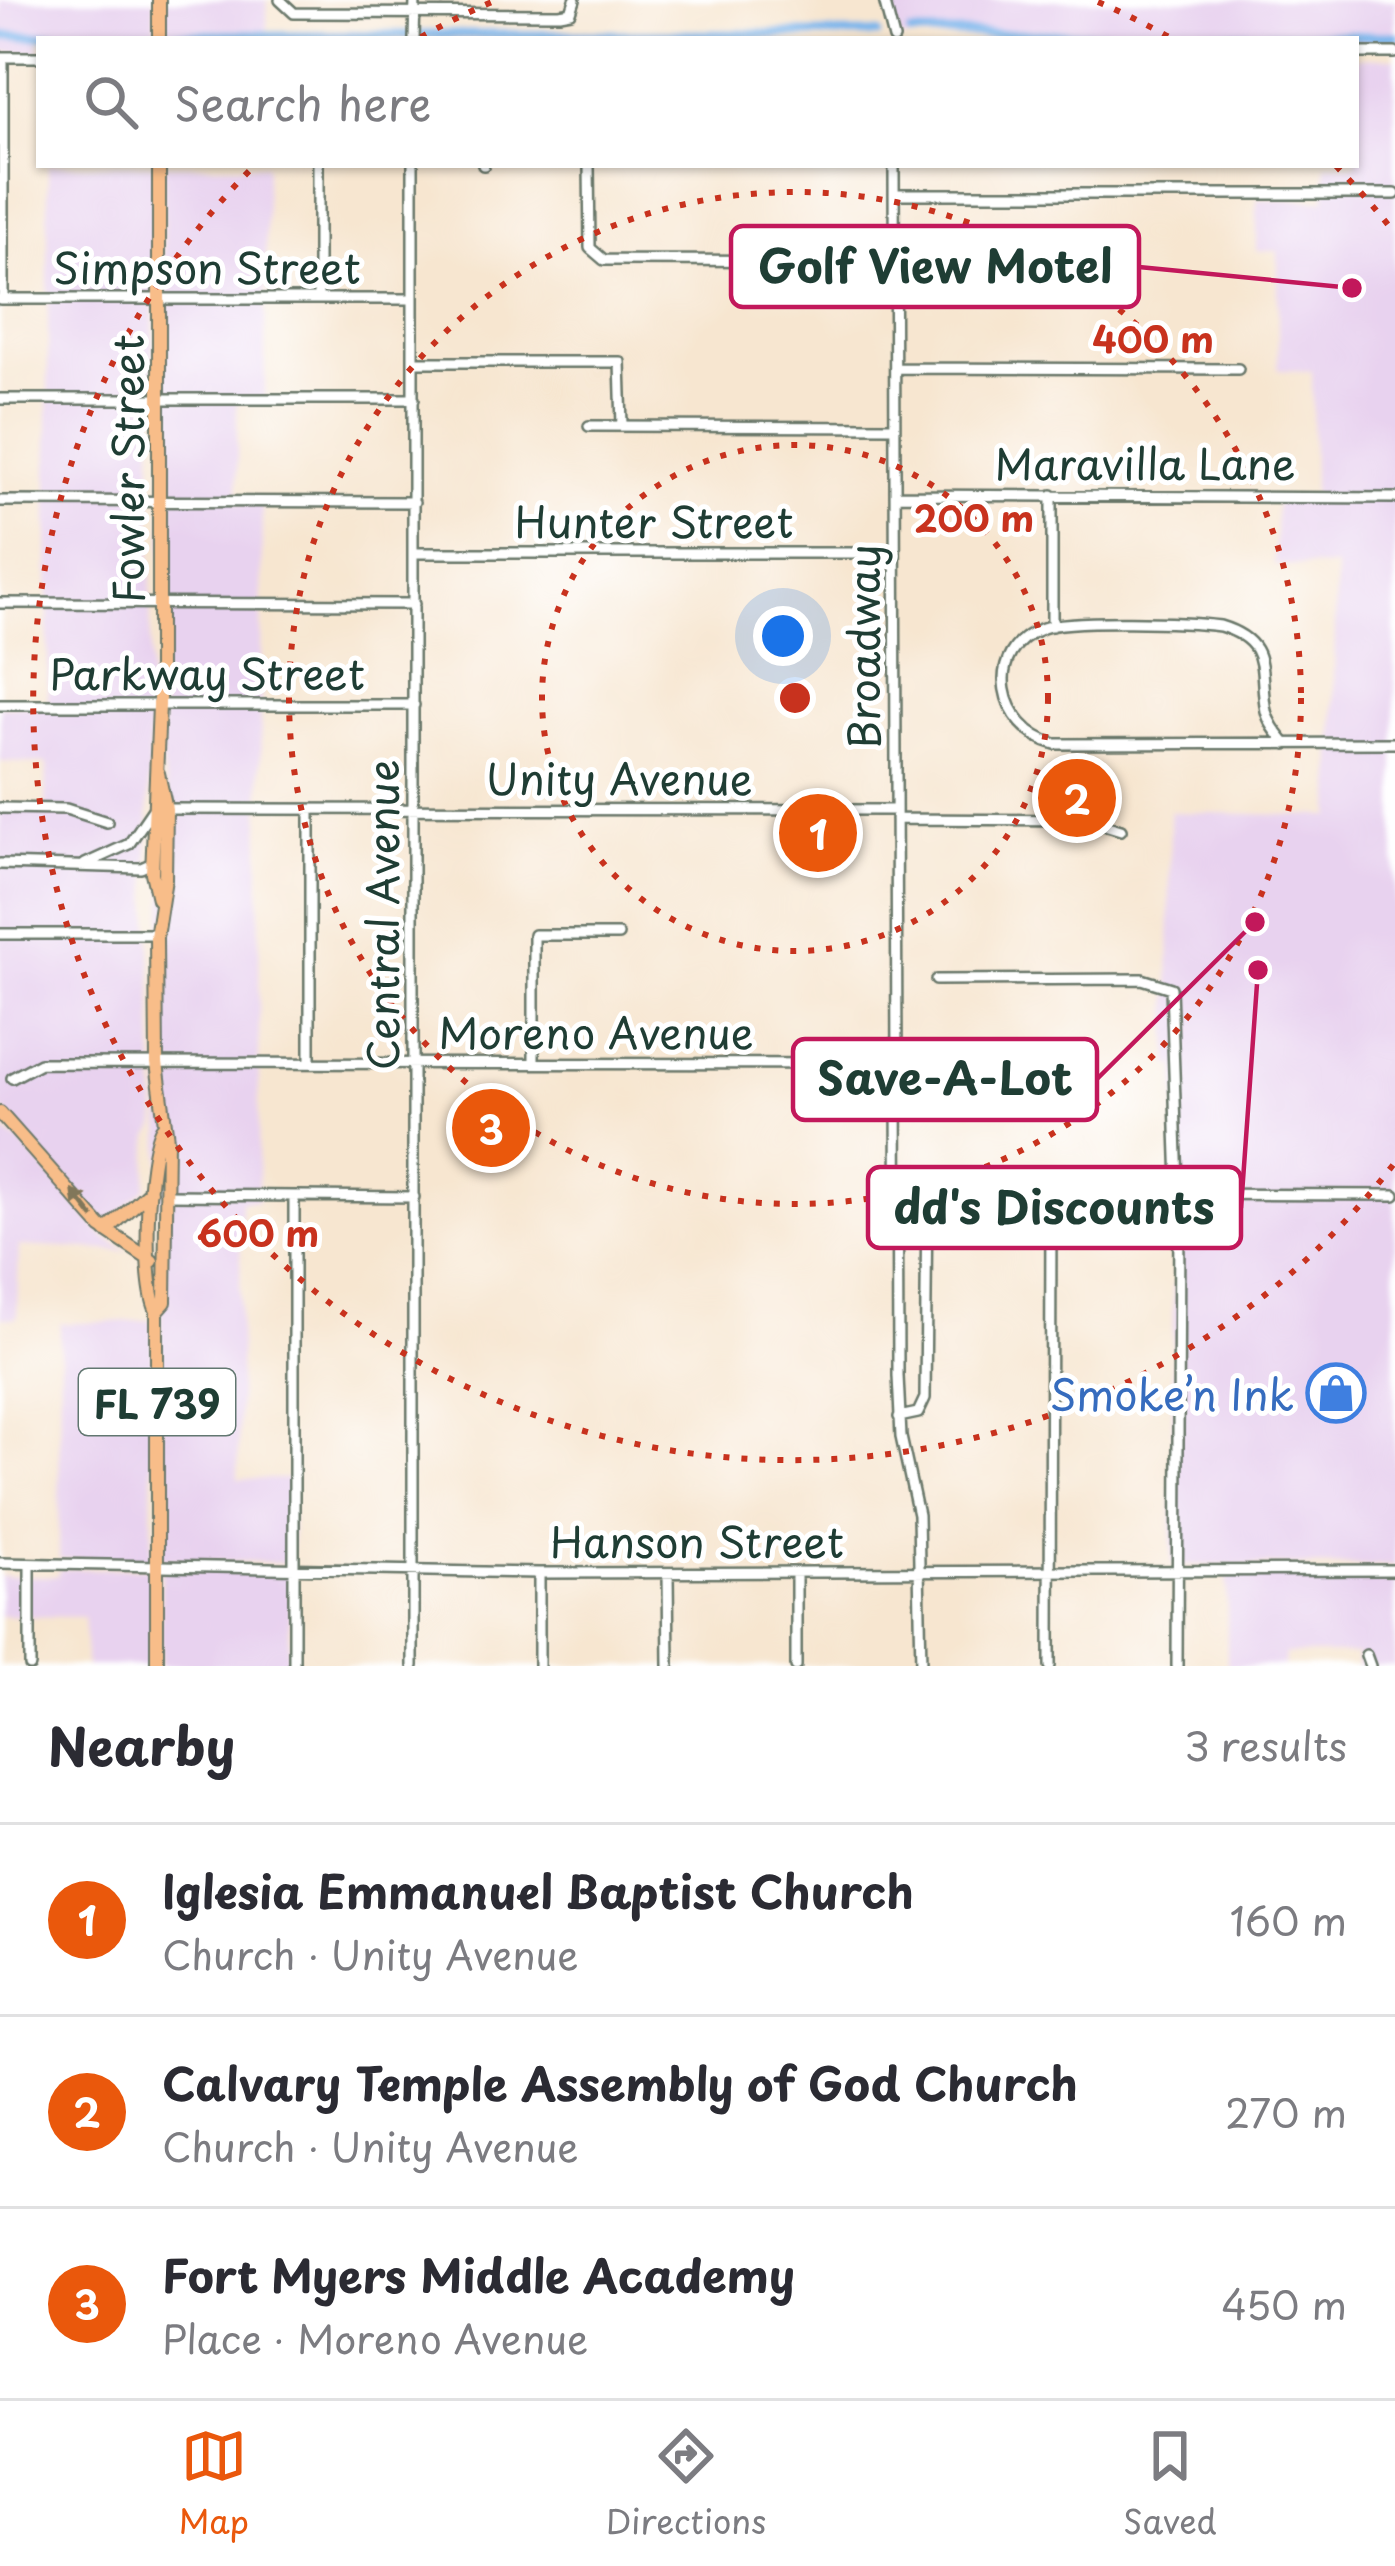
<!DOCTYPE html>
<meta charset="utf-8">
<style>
body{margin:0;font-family:"Playpen Sans",sans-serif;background:#f7f7f7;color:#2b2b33}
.you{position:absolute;left:783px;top:636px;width:42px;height:42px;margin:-30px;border:9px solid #fff;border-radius:50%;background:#1a73e8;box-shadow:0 0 0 18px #1a73e833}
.badge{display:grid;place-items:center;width:78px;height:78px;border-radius:50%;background:#ea580c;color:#fff;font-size:39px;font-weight:700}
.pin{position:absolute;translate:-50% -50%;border:6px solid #fff;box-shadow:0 3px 12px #0006}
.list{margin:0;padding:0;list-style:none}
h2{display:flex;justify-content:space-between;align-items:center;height:156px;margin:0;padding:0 48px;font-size:51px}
h2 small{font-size:39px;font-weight:400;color:#7c7c81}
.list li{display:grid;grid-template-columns:78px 1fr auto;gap:36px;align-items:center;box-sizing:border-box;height:192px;padding:0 48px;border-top:3px solid #e1e1e2}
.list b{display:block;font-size:45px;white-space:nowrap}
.list p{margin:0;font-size:39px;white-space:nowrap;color:#7c7c81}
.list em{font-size:39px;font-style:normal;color:#7c7c81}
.icon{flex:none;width:66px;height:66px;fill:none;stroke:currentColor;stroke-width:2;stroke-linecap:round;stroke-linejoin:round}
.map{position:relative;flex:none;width:1395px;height:1666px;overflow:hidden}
.search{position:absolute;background:#fff;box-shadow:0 3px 9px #0004;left:36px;right:36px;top:36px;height:132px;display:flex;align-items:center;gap:30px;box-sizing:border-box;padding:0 42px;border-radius:0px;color:#7c7c81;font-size:45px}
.sheet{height:732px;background:#fff}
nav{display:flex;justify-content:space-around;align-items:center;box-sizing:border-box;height:168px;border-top:3px solid #e1e1e2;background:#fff;font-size:33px;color:#7c7c81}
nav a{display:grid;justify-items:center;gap:6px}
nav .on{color:#ea580c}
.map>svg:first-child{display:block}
.built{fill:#e8d2ef}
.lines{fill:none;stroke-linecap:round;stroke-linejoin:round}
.canal{stroke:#7ab5eb;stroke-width:9}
.minor-casing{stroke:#6b786b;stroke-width:14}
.major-casing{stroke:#6b786b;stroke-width:16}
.minor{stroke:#fff;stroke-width:9}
.major{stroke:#f8bd89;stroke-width:12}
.oneway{fill:#81775a}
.ring{fill:none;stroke:#c8321e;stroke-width:6;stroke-dasharray:6 12}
.labels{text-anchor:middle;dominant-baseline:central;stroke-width:10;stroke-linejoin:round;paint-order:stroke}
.shield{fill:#fff;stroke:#627771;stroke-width:3}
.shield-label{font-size:39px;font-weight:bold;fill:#1f3d34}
.street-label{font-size:42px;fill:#1f3d34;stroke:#fff}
.shop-label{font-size:42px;fill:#366cbe;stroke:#fff;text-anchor:end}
.centre{fill:#c8321e;stroke:#fff;stroke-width:6}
.ring-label{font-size:36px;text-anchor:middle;font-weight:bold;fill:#c8321e;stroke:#fff;stroke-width:10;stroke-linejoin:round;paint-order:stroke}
.leader{fill:none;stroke:#c2185b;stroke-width:4.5}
.callout-dot{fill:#c2185b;stroke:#fff;stroke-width:4.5}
.callout{fill:#fff;stroke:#c2185b;stroke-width:4.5}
.callout-label{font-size:45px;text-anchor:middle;font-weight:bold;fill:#1f3d34}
</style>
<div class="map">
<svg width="1395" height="1666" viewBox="0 0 1395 1666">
<rect width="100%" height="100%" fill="#fff"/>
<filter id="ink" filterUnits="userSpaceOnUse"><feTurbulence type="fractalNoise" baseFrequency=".00833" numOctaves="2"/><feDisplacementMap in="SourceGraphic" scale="24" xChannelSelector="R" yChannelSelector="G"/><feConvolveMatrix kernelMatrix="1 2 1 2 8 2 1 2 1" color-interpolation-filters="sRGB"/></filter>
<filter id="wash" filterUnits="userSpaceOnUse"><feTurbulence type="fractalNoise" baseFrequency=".004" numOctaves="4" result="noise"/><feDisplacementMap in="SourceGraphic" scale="48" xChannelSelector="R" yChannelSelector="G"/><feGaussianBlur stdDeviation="2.7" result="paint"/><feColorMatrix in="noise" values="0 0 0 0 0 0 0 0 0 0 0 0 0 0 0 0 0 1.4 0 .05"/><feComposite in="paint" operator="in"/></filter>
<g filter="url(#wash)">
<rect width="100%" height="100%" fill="#f7e6d0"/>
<!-- built -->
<path class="built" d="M0,0h154l1,39h-116v13h-39z
M163,0h104v39h-104z
M889,0h506v48h-39v-9h-457z
M1356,58h39v1508l-223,-1 1,-282h5l-2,-217h-7l1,-254 162,4 4,-249 -62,-2 2,-63 37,-2 -1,-129 -34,-1v-119h-21v-52l68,1 1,-35h30z
M48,165h107l-7,698 9,263 -7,11 -4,51 -39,37 -107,-119v-298h46l1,-44 -47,-2v-56h48z
M164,165h102l-1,236 -28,1v101l25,1 -4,697h-17l-3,278h54l-1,84 -130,-4v-625l10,-124 -9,-47z
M0,1128l21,15 83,94 24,14 -109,-5 -2,72h-17z
M153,1320l-1,239h-93l1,-235z
M152,1568v98h-66l-2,-49 -84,-1v-40h58l1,-7z
M161,1568l130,4 -3,94h-127z
M1227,1575h168v91h-37l-1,-12h-72l-1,12h-57z"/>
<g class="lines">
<!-- canal -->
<path class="canal" d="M911,34l484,2
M177,35l701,-1
M0,36l141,-1"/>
</g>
</g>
<g filter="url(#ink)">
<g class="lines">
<defs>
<path id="minor" d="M280,0l14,13 266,1 11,-2 4,-12
M884,0l10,39
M414,39l1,-39
M1356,53h39
M2,57h37
M318,165v134
M483,165h1
M589,165l1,83 14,12 290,1
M894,165l4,1211 3,61 17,78 3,151
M894,194h501
M0,299h413
M3,299v-242
M413,362h207l2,64
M895,368l343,1
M0,399h414
M589,426l305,1
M895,495l500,3
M1052,495v131
M0,501l414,1
M414,553h481
M0,603l414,1
M0,705h414
M1286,744c-8,-10 -17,-20 -20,-33 -8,-40 7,-69 -46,-85 -32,-4 -151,-8 -177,2 -62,23 -44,101 12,116l340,-1
M0,808l66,1 41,13
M166,809l730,1
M896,819l192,1 33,10
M0,864l141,4 11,-5
M85,864l44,-20 24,-35
M0,934h156
M936,980l206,-1 29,9 8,224 -2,454
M310,1063v-253
M534,1063v-128h84
M12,1078l28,-15 857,1
M897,1193l498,2
M166,1195l248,2
M899,1417l19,-4 7,-15 2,-204
M0,1563l539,10 856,-3
M30,1564v102
M668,1574l1,92
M1366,1655l4,11
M294,1666v-470
M413,1666v-1501
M539,1666v-93
M796,1666v-92
M1050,1666l1,-472"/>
<path id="major" d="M159,0v39
M158,899l-6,-26 7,-168v-540
M0,1113l101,114 51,34
M106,1231l44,-40
M157,1311l8,-9 2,-163 -10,-76 -1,-126 9,-58 1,-70 -8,-36
M157,1666v-355c-15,-28 -11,-154 5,-183"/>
</defs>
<!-- minor casing -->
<use href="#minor" class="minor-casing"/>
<!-- major casing -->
<use href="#major" class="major-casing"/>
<!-- minor -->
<use href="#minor" class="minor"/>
<!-- major -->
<use href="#major" class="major"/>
</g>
<!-- one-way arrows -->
<defs><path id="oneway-solid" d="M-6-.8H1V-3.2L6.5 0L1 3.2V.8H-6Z" transform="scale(3)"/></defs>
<use class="oneway" href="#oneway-solid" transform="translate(83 1204) rotate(-128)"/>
</g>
<!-- distance rings -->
<g class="ring">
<circle cx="795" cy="698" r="253"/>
<circle cx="795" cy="698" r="506"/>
<path d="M1393 1165A759 759 0 1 1 254 166M421 37A759 759 0 0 1 492 2M1098 2A759 759 0 0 1 1169 37M1336 166A759 759 0 0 1 1393 231"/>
</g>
<!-- icons -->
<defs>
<symbol id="shop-ring" viewBox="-11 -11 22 22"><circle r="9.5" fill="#fff" stroke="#3f7fe0" stroke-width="1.5"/><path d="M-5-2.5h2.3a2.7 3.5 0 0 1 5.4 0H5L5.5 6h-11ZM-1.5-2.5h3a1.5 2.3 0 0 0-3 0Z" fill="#3f7fe0"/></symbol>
</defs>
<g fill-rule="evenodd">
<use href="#shop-ring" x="1303" y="1360" width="66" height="66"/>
</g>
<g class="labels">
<!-- shield labels -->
<rect class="shield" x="79" y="1369" width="156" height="66" rx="9"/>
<g class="shield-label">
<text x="157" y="1402">FL 739</text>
</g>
<!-- street labels -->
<g class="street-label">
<text x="207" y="266">Simpson Street</text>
<text x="1145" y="462">Maravilla Lane</text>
<text transform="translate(126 469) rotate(-90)">Fowler Street</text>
<text x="654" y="520">Hunter Street</text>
<text transform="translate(862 647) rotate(-90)">Broadway</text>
<text x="207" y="672">Parkway Street</text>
<text x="619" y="777">Unity Avenue</text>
<text transform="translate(381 915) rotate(-90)">Central Avenue</text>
<text x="596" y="1031">Moreno Avenue</text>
<text x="697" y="1540">Hanson Street</text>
</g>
<!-- shop labels -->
<g class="shop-label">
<text x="1294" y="1393">Smoke’n Ink</text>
</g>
</g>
<circle cx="795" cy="698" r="18" class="centre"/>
<g class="ring-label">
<text x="1153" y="353">400 m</text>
<text x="974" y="532">200 m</text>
<text x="258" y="1247">600 m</text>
</g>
<!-- callouts -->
<path class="leader" d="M1352 288L1139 267M1255 922L1097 1079M1258 970L1241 1208"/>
<g class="callout-dot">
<circle cx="1352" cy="288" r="12"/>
<circle cx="1255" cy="922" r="12"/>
<circle cx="1258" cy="970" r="12"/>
</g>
<g class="callout">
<rect x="731" y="226" width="408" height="81" rx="12"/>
<rect x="793" y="1039" width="304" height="81" rx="12"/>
<rect x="868" y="1167" width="373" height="81" rx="12"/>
</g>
<g class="callout-label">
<text x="935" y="283">Golf View Motel</text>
<text x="945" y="1095">Save-A-Lot</text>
<text x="1054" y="1224">dd's Discounts</text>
</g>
</svg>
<div class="you"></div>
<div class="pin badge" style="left:818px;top:833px">1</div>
<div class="pin badge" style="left:1077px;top:798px">2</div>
<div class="pin badge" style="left:491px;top:1128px">3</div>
<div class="search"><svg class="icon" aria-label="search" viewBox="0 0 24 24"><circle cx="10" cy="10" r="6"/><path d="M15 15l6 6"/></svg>Search here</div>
</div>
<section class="sheet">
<h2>Nearby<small>3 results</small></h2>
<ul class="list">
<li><span class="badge">1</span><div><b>Iglesia Emmanuel Baptist Church</b><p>Church · Unity Avenue</p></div><em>160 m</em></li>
<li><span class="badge">2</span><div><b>Calvary Temple Assembly of God Church</b><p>Church · Unity Avenue</p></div><em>270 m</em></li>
<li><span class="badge">3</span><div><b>Fort Myers Middle Academy</b><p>Place · Moreno Avenue</p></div><em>450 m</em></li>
</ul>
</section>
<nav>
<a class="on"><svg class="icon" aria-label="map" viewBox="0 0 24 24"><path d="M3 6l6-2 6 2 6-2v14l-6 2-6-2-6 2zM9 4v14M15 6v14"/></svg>Map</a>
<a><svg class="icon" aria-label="directions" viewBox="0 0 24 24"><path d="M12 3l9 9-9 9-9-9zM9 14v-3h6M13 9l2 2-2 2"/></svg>Directions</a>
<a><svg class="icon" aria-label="saved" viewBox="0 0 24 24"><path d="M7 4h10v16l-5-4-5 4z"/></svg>Saved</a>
</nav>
